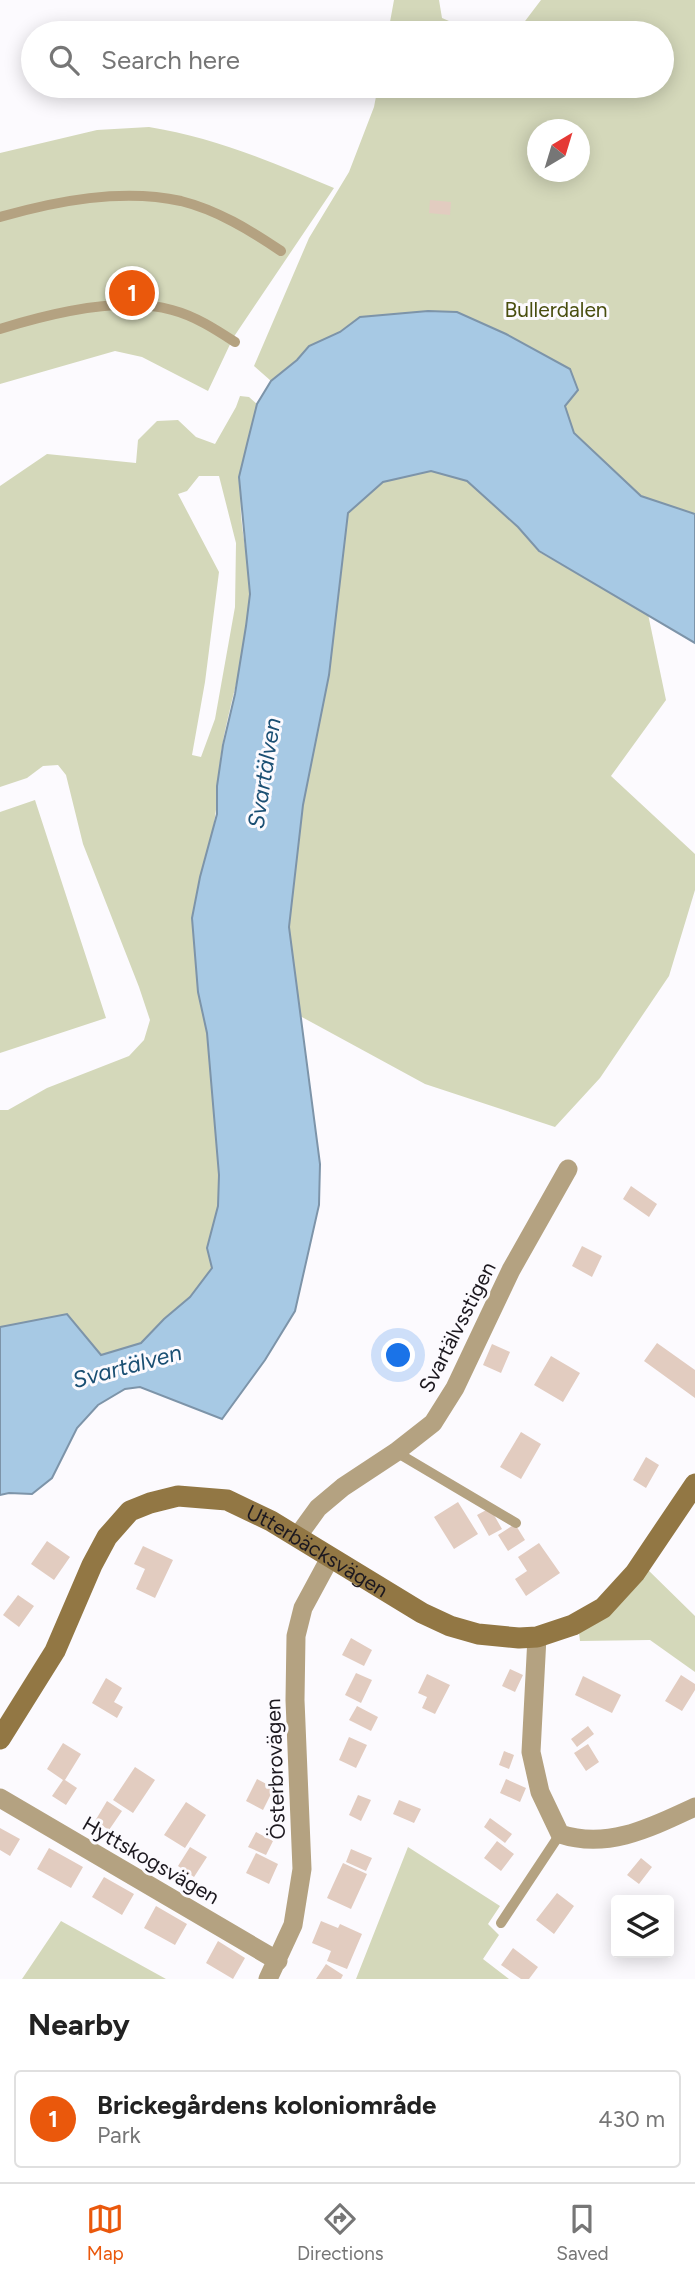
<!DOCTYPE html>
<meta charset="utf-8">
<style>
body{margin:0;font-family:Figtree,sans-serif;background:#f2f2f2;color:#222}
.controls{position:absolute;right:21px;bottom:21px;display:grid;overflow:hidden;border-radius:7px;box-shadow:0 4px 18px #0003}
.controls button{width:63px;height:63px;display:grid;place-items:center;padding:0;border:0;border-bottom:2px solid #e0e0e0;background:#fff;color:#222;font:35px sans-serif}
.compass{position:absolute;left:527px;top:119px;width:63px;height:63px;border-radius:50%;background:#fff;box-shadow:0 4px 18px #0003;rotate:38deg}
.you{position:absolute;left:399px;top:1356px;width:24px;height:24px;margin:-18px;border:5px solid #fff;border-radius:50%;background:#1a73e8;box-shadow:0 0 0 10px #1a73e833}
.badge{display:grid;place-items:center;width:46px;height:46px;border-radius:50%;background:#ea580c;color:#fff;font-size:23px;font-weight:700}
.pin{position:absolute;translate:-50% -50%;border:4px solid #fff;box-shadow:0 2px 7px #0006}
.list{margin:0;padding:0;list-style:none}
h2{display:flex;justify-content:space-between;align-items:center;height:91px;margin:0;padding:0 28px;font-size:30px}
h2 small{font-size:23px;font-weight:400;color:#767676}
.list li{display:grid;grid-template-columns:46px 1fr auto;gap:21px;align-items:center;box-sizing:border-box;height:98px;margin:0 14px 14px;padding:0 14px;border:2px solid #e0e0e0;border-radius:7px}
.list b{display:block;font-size:26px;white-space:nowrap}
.list p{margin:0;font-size:23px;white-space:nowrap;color:#767676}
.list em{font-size:23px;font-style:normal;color:#767676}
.icon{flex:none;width:38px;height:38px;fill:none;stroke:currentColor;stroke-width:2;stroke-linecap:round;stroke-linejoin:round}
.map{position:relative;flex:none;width:695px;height:1979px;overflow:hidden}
.search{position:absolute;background:#fff;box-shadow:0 4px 18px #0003;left:21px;right:21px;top:21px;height:77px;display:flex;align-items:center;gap:18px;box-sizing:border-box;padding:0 24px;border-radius:38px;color:#767676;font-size:26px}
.sheet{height:203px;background:#fff}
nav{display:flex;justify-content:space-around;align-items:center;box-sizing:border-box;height:98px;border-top:2px solid #e0e0e0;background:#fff;font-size:19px;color:#767676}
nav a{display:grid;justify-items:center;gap:4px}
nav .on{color:#ea580c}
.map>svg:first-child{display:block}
.green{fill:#d4d8ba;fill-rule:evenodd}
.water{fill:#a7c9e4;stroke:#7d94a9;stroke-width:2}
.building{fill:#e2ccc0}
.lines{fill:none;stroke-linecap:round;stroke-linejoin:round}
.lane{stroke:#b4a281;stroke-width:10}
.street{stroke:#b4a281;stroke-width:19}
.secondary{stroke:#927744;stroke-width:21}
.labels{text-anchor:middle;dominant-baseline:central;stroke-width:6;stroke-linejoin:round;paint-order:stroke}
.park-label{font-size:21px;fill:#494e0f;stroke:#fcfafe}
.street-label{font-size:21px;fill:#1c181f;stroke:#fcfafe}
.water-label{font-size:23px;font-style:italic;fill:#1a4f73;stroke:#fcfafe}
</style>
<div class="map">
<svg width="695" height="1979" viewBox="0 0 695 1979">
<rect width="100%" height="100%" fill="#fcfafe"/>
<!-- green -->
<path class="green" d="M394,0h45l3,18 35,15h-89z
M541,0h154v589l-335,-272 -20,15 -31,14 -12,14 -26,21 -17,-15 55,-128 40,-66 25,-65 4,-21h284v-53h-146zM538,130h42v42h-42z
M149,127c64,10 125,36 185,61l-101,150 -25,53 -66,-34 -27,-6 -115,33v-231l97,-23z
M240,396l9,1 8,7c-9,35 -18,74 -16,111 2,26 9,53 9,80 -1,51 -19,102 -28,152 -5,30 -3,60 -11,90l-13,155 9,41 12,142 -1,31 -11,42 5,20 -22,29 -26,22 -23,24 -41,12 -33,-41 -67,13v-217h8l39,-22 82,-32 15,-16 6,-20 -11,-33 -56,-143 -17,-69 -8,-10 -15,1 -16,12 -27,9v-301l47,-32 89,9 2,-23 19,-19 21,-1 18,17 19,7 21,-37zM199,476h20l17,67 -1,64 -20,112 -14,38 -9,-2 13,-73 14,-110 -41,-78 9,-3z
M431,471l36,10 51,46 21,25 109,62 18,86 -55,76 84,78v36l-26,86 -69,102 -45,49 -130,-43 -125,-68 -11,-89 14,-122 45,-292 35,-31z
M35,800l71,218 -106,35v-241z
M643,1565l52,51v56l-45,-32 -70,1 -2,-16z
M408,1847l92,59 -12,18 11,11 -16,24 26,20h-153z
M61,1921l105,58h-144z"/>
<!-- water -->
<path class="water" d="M428,311l29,1 49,22 64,35 8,21 -13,16 9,27 67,63 54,18v129l-156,-92 -21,-24 -51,-46 -36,-10 -48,11 -35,31 -19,162 -26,130 -14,122 31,237 -1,41 -24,106 -30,49 -43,59 -82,-32 -15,2 -27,16 -21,23 -25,50 -20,16 -23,-1 -9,2v-168l67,-13 34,41 40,-12 23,-24 26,-22 22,-29 -5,-20 11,-42 1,-31 -12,-142 -9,-41 -6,-74 8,-41 17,-63v-28l6,-41 12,-51 11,-68 4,-32 -11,-117 8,-33 10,-40 14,-23 26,-21 12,-14 31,-14 20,-15z"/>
<!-- building -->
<path class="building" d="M430,200l21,2 -1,13 -21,-2z
M631,1186l26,18 -8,13 -26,-18z
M582,1246l20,10 -10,21 -20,-11z
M657,1343l38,27v28l-51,-37z
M492,1344l18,8 -9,21 -18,-8z
M551,1356l29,17 -17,29 -29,-17z
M521,1432l20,12 -20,35 -21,-12z
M646,1457l13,8 -13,23 -13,-8z
M458,1502l20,32 -24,15 -20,-32z
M490,1508l12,21 -13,7 -12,-21z
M515,1524l10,16 -17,11 -10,-16z
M47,1541l23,16 -16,23 -23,-16z
M539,1543l21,30 -34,23 -11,-17 12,-8 -9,-14z
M143,1546l30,14 -18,38 -19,-9 9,-20 -11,-5z
M18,1595l16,11 -15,21 -16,-12z
M351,1638l21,12 -8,16 -22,-11z
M510,1669l13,6 -8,17 -13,-6z
M356,1673l16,7 -11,23 -16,-8z
M427,1674l23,11 -15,29 -13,-6 5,-11 -9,-4z
M681,1675l14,9v6l-13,21 -17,-10z
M583,1676l38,19 -9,18 -37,-18z
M106,1678l16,10 -8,14 9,5 -6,11 -25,-15z
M357,1706l21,11 -7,14 -22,-11z
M588,1726l6,8 -17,13 -6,-8z
M349,1737l18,8 -11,23 -17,-8z
M63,1743l18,11 -16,26 12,8 -11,17 -14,-9 11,-16 -16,-11z
M588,1744l11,18 -13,9 -12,-18z
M504,1751l10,4 -5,14 -10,-4z
M135,1767l20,13 -22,33 -20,-13z
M257,1779l17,9 -11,22 -17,-9z
M506,1779l20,9 -6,14 -20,-9z
M358,1795l13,5 -10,21 -12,-6z
M399,1800l22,9 -7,14 -21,-9z
M107,1801l15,10 -13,19 -14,-9z
M186,1802l20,13 -21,33 -21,-13z
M490,1818l22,16 -7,9 -21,-16z
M0,1828l20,11 -10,17 -10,-6z
M256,1832l17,9 -7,14 -18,-8z
M497,1841l17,13 -13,17 -17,-13z
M190,1847l17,10 -13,20 -16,-11z
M49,1848l34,19 -12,21 -34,-19z
M351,1849l21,9 -6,13 -20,-9z
M256,1853l22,11 -9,20 -23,-11z
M641,1858l11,9 -13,17 -12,-9z
M343,1863l24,11 -16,35 -24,-11z
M104,1877l30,17 -12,21 -30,-18z
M557,1893l17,13 -20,28 -18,-14z
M156,1906l31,18 -12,21 -31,-17z
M321,1921l17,7 2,-4 22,10 -15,35 -20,-8 4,-10 -19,-8z
M218,1941l27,17 -12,21 -27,-16z
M513,1948l25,19 -9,12h-8l-20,-14z
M326,1964l17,11 -2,4h-25z"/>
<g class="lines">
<!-- lane -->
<path class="lane" d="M0,217c56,-16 122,-29 181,-16 36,9 69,29 100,50
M0,329c48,-15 122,-33 172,-19 23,6 43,19 63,32
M396,1452l120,71
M501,1923l59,-89"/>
<!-- street -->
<path class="street" d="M297,1537l21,-29 25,-21 53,-35 37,-29 22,-35 56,-118 57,-101
M537,1637l-6,115 9,40 20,42c48,16 92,-7 135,-27
M0,1798l278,163
M268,1979l25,-54 9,-56 -7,-169 1,-64 7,-28 27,-50"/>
<!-- secondary -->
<path class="secondary" id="s1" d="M0,1739l55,-88 37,-86 15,-28 23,-26 20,-8 28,-7 49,4 44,21 151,92 28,13 28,8 41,4 18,-1 36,-12 30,-17 32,-35 60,-89"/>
</g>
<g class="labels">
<!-- park labels -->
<g class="park-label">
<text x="556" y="309">Bullerdalen</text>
</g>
<!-- street labels -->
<g class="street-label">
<text transform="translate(457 1327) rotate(-63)">Svartälvsstigen</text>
<text stroke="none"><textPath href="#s1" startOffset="467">Utterbäcksvägen</textPath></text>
<text transform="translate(275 1769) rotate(-92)">Österbrovägen</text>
<text transform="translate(151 1860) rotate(30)">Hyttskogsvägen</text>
</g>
<!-- water labels -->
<g class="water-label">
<text transform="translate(264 773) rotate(-81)">Svartälven</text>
<text transform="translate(127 1366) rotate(-15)">Svartälven</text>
</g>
</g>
</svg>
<div class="controls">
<button><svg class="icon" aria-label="layers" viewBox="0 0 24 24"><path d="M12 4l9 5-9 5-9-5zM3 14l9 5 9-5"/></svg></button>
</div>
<svg class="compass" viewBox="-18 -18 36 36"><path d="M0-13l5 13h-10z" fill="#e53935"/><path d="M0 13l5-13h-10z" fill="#767676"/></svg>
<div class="you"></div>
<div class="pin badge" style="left:132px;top:293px">1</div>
<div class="search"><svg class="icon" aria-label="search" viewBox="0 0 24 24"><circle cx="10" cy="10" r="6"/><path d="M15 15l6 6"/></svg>Search here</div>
</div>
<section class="sheet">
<h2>Nearby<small></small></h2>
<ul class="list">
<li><span class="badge">1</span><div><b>Brickegårdens koloniområde</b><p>Park</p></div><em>430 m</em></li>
</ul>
</section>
<nav>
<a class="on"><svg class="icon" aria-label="map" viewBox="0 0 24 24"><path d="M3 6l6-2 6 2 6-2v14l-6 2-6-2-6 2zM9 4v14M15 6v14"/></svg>Map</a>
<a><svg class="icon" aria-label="directions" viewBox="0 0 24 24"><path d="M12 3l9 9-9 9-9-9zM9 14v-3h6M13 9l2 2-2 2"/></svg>Directions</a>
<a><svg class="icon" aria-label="saved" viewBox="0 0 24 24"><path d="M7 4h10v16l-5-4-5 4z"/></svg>Saved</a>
</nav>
